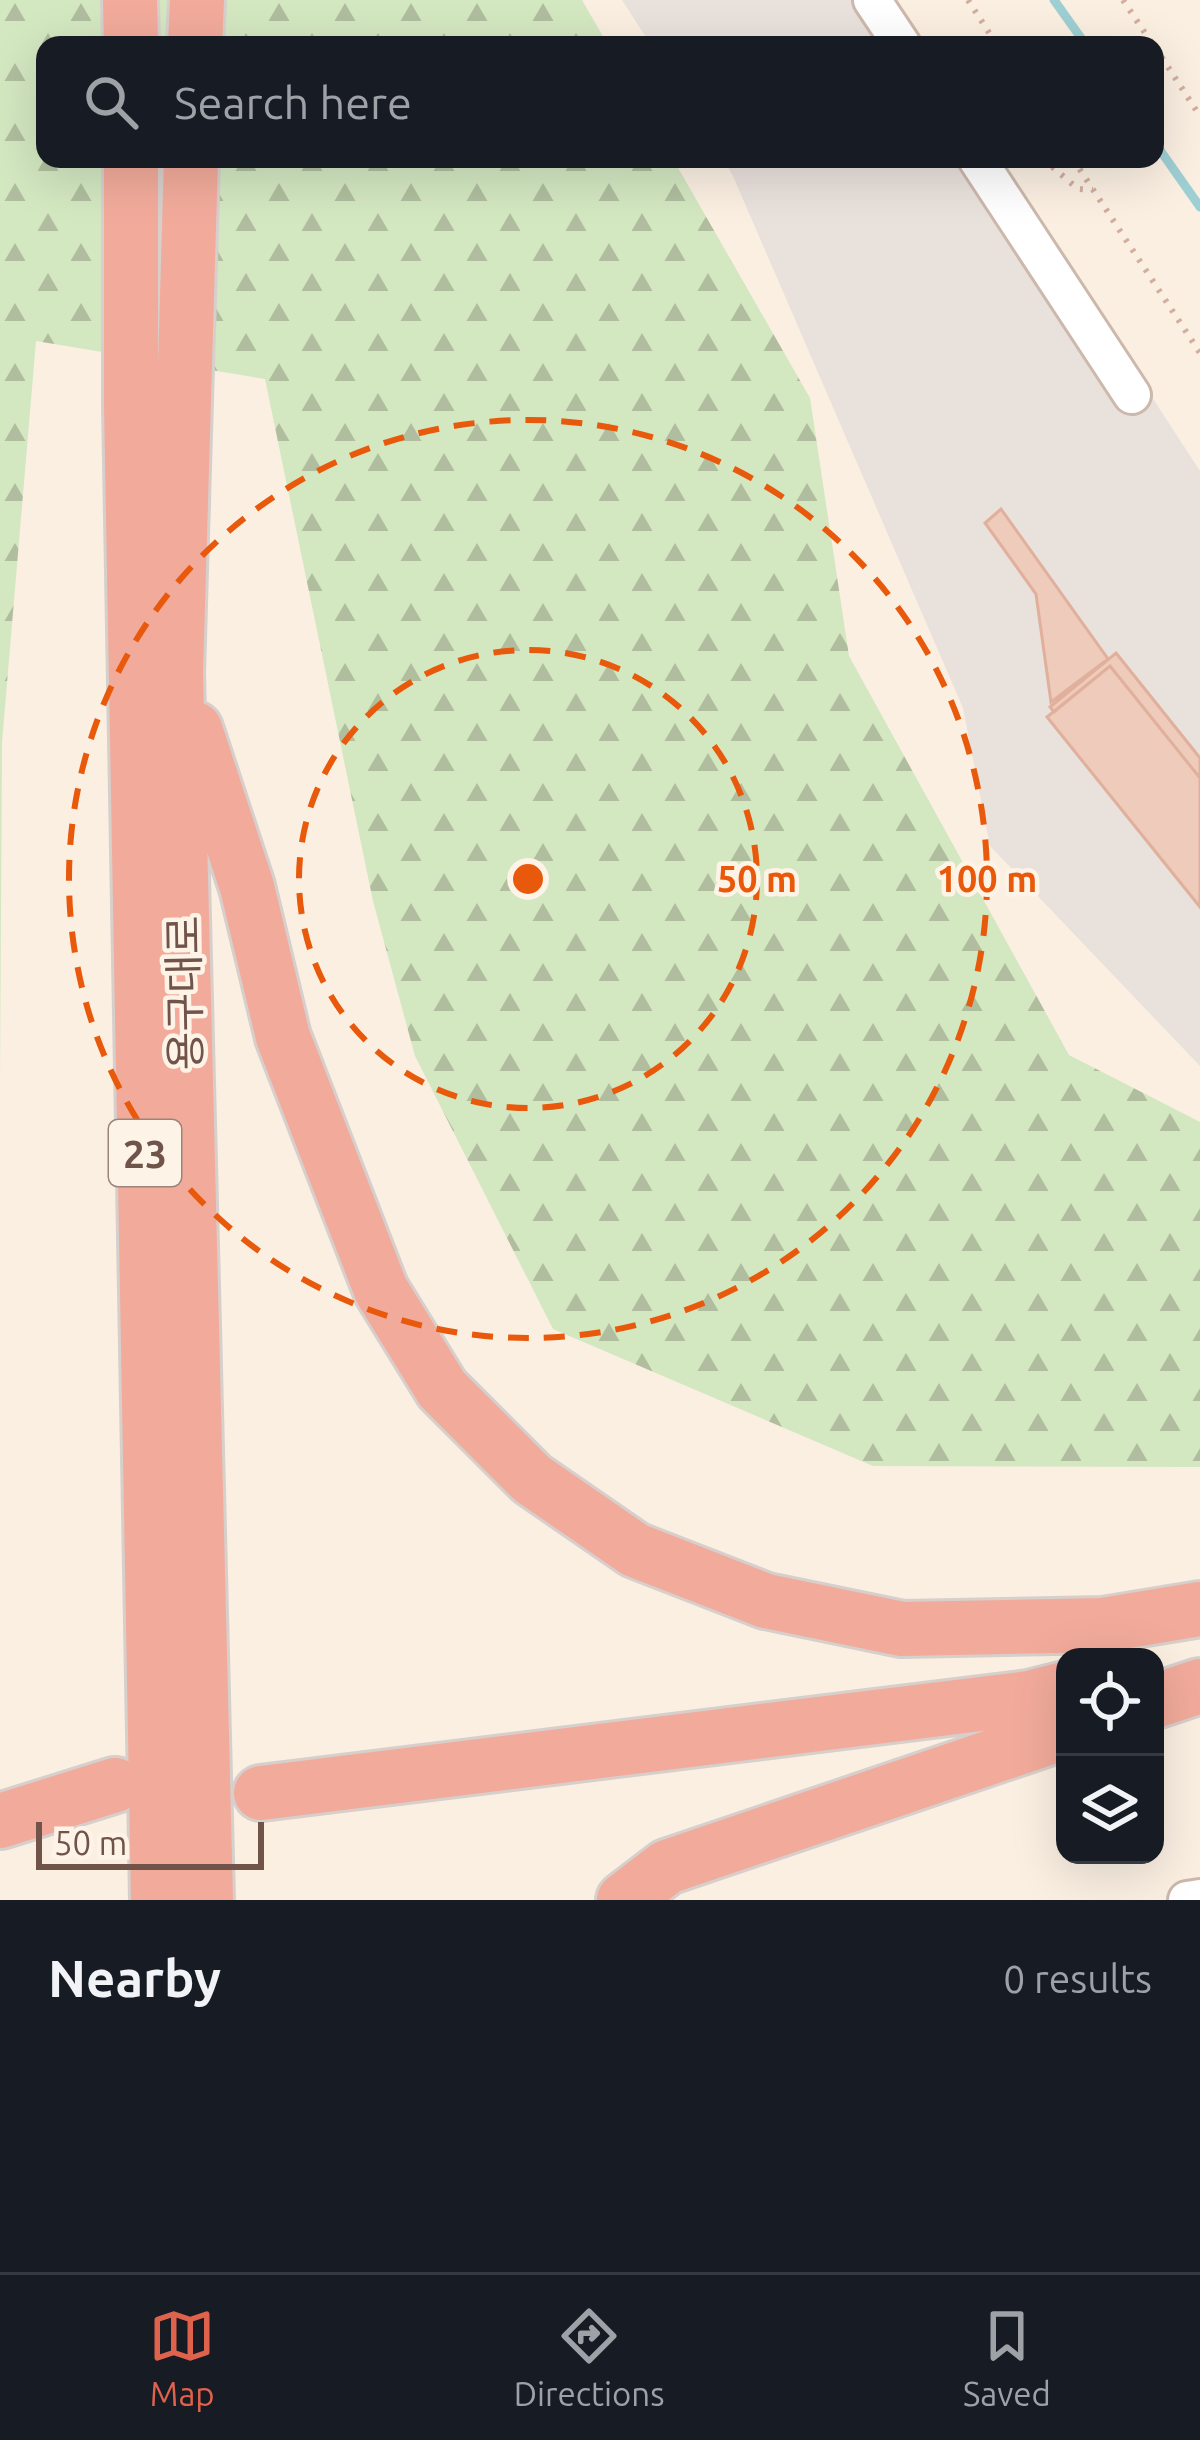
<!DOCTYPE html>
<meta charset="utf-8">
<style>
body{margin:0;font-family:Ubuntu,"Noto Sans KR",sans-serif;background:#242831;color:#f1f3f6}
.controls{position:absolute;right:36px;bottom:36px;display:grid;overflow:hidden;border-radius:24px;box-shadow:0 12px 48px #0002}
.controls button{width:108px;height:108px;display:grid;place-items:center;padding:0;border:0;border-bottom:3px solid #363941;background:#171b24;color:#f1f3f6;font:60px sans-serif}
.scale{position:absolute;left:36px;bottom:30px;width:228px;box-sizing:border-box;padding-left:12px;border:6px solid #70544a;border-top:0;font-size:33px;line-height:42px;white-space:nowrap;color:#70544a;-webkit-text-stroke:9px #fef3e7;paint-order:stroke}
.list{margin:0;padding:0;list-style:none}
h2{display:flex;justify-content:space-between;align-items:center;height:156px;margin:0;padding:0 48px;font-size:51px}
h2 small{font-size:39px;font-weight:400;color:#9ea1a6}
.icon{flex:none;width:66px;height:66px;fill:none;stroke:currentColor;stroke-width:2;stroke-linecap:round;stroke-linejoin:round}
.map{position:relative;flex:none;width:1200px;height:1900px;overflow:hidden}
.search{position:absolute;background:#171b24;box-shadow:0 12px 48px #0002;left:36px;right:36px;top:36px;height:132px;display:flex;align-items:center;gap:30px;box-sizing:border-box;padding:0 42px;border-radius:24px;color:#9ea1a6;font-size:45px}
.sheet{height:372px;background:#171b24}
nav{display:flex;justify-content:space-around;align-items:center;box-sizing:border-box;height:168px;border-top:3px solid #363941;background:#171b24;font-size:33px;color:#9ea1a6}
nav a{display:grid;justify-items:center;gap:6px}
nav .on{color:#de624c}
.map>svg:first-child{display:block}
.industrial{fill:#e9e1dc}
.forest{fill:url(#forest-firs)}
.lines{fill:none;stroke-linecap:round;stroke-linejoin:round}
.stream{stroke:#9ecfd3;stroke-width:9}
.building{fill:#eecbba;stroke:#e0b09c;stroke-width:3}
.minor-casing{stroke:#cdb8ac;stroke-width:42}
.highway-casing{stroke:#d7cfcc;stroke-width:60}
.path{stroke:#d2ae9e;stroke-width:6;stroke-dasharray:3 9;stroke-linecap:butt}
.minor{stroke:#fff;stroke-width:36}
.highway{stroke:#f2ab9b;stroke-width:54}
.ring{fill:none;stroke:#e8590c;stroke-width:6;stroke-dasharray:21 15}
.labels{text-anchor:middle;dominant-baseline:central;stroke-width:9;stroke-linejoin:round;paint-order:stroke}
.shield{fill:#fef3e7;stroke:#9b8479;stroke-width:3}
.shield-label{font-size:39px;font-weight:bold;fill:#70544a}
.street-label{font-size:42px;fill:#70544a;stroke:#fef3e7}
.centre{fill:#e8590c;stroke:#fef3e7;stroke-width:6}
.ring-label{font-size:36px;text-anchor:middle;font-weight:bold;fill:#e8590c;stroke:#fef3e7;stroke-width:9;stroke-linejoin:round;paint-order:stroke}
</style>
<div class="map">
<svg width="1200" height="1900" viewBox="0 0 1200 1900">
<defs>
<pattern id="forest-firs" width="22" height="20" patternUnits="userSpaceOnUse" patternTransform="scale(3)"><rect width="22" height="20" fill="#d3e7c1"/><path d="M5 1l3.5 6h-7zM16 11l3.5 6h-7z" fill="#b0be9f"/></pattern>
</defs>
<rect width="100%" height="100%" fill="#faefe1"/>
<!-- industrial -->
<path class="industrial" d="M622,0h271l30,45h-272z
M723,159h274l203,312v595l-210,-220 -27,-138 -230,-532z"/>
<!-- forest -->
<path class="forest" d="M0,0h582l26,45h-563v114h628l137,239 39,258 220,399 131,67v345l-327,-1 -320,-137 -138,-273 -42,-155 -108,-522 -229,-38 -34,401 -2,339z"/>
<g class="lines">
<!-- stream -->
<path class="stream" d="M1054,0l32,45
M1155,143l45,64"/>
</g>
<!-- building -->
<path class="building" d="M1001,509l107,150 -57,43 -15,-108 -51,-71z
M1116,653l84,105v20l-90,-112 -56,46 -4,-5z
M1110,666l90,112v129l-153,-190z"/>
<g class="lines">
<defs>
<path id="minor" d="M872,0l30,45
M977,159l155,236
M1187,1900l13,-2"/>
<path id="highway" d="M130,0l1,45
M195,45l2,-45
M131,159v247l27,1494
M191,159l-15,514 30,1227
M195,729l52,158 36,150 98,253 61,99 90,90 103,71 131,51 136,28 201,-4 97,-16
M1155,1701l45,-15
M261,1793l768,-95 36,-9
M0,1821l115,-36
M624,1900l43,-33 398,-135"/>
</defs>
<!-- minor casing -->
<use href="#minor" class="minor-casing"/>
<!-- highway casing -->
<use href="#highway" class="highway-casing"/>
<!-- path -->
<path class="path" d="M968,0l29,45
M1123,0l30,45
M1155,47l45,69
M1043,159l35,30 15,1
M1073,159l127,194"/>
<!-- minor -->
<use href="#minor" class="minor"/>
<!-- highway -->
<use href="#highway" class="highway"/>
</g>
<!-- distance rings -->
<g class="ring">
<circle cx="528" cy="879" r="229"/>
<circle cx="528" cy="879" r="459"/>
</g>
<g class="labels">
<!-- shield labels -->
<rect class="shield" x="109" y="1120" width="72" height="66" rx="9"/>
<g class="shield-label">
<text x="145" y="1153">23</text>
</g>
<!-- street labels -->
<g class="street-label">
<text transform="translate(184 993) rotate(-91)">용구대로</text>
</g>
</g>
<circle cx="528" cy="879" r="18" class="centre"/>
<g class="ring-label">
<text x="757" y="892">50 m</text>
<text x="987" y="892">100 m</text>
</g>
</svg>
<div class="controls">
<button><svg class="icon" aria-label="locate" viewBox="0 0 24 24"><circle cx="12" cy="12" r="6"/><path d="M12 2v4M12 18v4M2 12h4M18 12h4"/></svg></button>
<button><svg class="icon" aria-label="layers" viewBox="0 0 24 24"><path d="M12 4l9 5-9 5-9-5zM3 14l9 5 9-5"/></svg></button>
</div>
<div class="scale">50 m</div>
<div class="search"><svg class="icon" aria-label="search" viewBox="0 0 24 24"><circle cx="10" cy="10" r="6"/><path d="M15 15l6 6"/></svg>Search here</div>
</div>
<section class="sheet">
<h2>Nearby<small>0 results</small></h2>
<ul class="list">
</ul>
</section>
<nav>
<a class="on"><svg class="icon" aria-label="map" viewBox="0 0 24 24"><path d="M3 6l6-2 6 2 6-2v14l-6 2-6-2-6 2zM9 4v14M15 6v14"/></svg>Map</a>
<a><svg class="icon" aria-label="directions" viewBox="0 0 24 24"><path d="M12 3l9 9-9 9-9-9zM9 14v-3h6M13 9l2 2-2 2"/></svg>Directions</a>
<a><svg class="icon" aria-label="saved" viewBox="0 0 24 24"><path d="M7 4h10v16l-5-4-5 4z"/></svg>Saved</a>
</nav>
